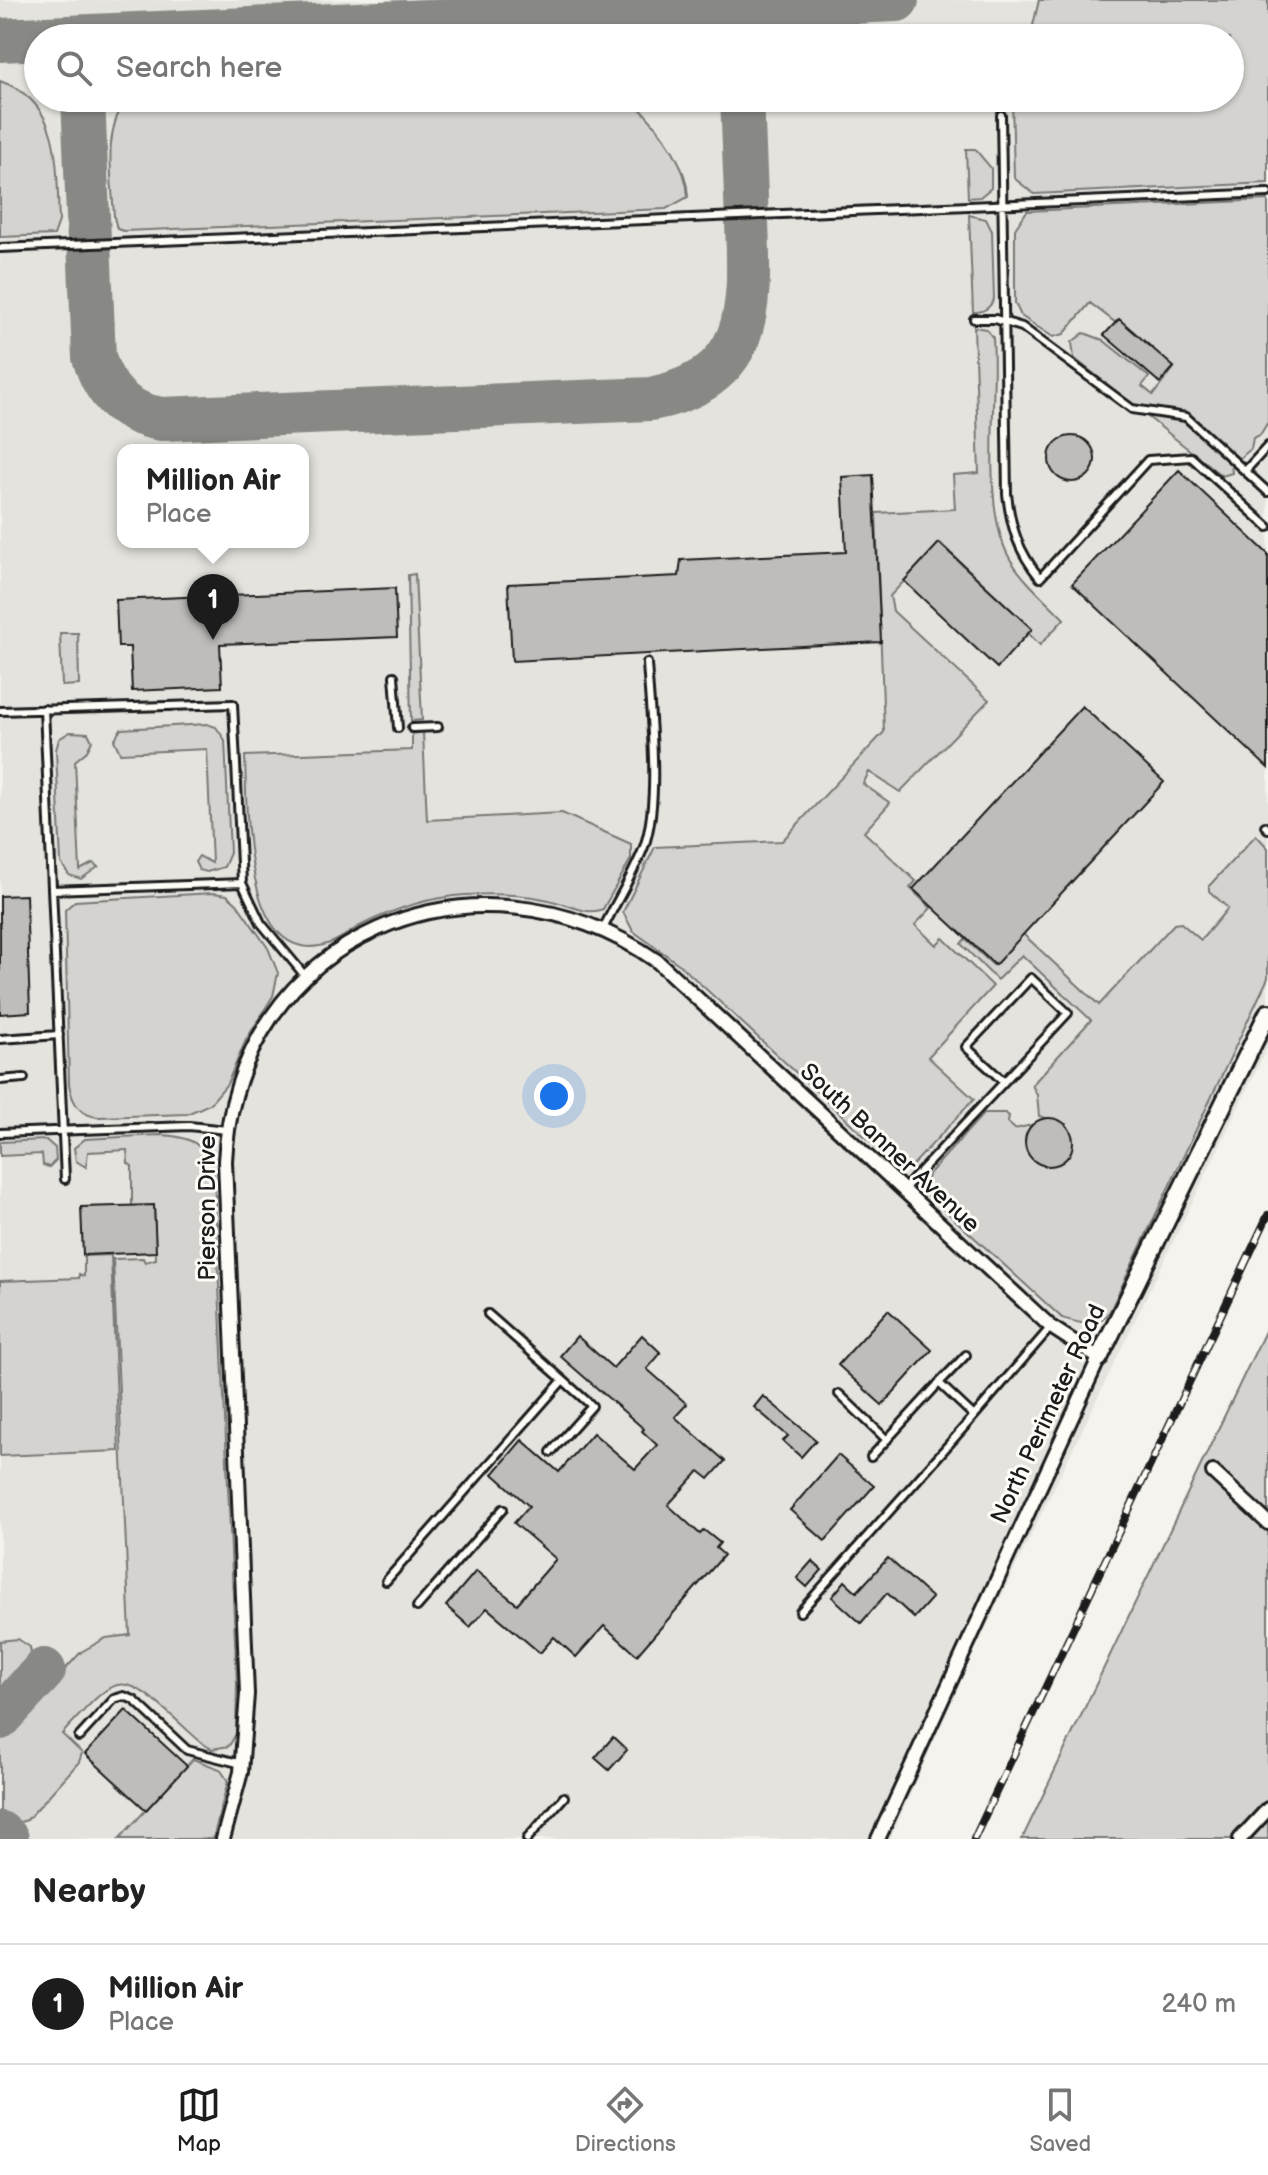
<!DOCTYPE html>
<style>
body{margin:0;font-family:"Balsamiq Sans",sans-serif;background:#f6f6f6;color:#222}
.you{position:absolute;left:554px;top:1096px;width:28px;height:28px;margin:-20px;border:6px solid #fff;border-radius:50%;background:#1a73e8;box-shadow:0 0 0 12px #1a73e833}
.badge{display:grid;place-items:center;width:52px;height:52px;border-radius:50%;background:#1c1c1c;color:#fff;font-size:26px;font-weight:700}
.pin{position:absolute;translate:-50% -66px;filter:drop-shadow(0 2px 4px #0008)}
.pin::after{content:'';position:absolute;top:42px;width:28px;height:24px;background:inherit;clip-path:polygon(0 0,100% 0,50% 100%)}
.popup{position:absolute;left:117px;top:444px;width:192px;height:104px;box-sizing:border-box;display:grid;place-content:center;border-radius:16px;background:#fff;filter:drop-shadow(0 2px 6px #0005);font-size:26px;white-space:nowrap;color:#767676}
.popup b{font-size:30px;color:#222}
.popup::after{content:'';position:absolute;left:50%;top:100%;margin-left:-16px;border:16px solid transparent;border-top-color:#fff}
.list{margin:0;padding:0;list-style:none}
h2{display:flex;justify-content:space-between;align-items:center;height:104px;margin:0;padding:0 32px;font-size:34px}
h2 small{font-size:26px;font-weight:400;color:#767676}
.list li{display:grid;grid-template-columns:52px 1fr auto;gap:24px;align-items:center;box-sizing:border-box;height:120px;padding:0 32px;border-top:2px solid #e0e0e0}
.list b{display:block;font-size:30px;white-space:nowrap}
.list p{margin:0;font-size:26px;white-space:nowrap;color:#767676}
.list em{font-size:26px;font-style:normal;color:#767676}
.icon{flex:none;width:44px;height:44px;fill:none;stroke:currentColor;stroke-width:2;stroke-linecap:round;stroke-linejoin:round}
.map{position:relative;flex:none;width:1268px;height:1839px;overflow:hidden}
.search{position:absolute;background:#fff;box-shadow:0 2px 6px #0004;left:24px;right:24px;top:24px;height:88px;display:flex;align-items:center;gap:20px;box-sizing:border-box;padding:0 28px;border-radius:44px;color:#767676;font-size:30px}
.sheet{height:224px;background:#fff}
nav{display:flex;justify-content:space-around;align-items:center;box-sizing:border-box;height:112px;border-top:2px solid #e0e0e0;background:#fff;font-size:22px;color:#767676}
nav a{display:grid;justify-items:center;gap:4px}
nav .on{color:#1c1c1c}
.map>svg:first-child{display:block}
.built{fill:#e4e3de;fill-rule:evenodd}
.green{fill:#d4d3cf;stroke:#787876;stroke-width:2}
.lines{fill:none;stroke-linecap:round;stroke-linejoin:round}
.taxiway{stroke:#888885;stroke-width:44}
.building{fill:#bebdba;stroke:#1c1c1c;stroke-width:2}
.service-casing{stroke:#1c1c1c;stroke-width:12}
.minor-casing{stroke:#1c1c1c;stroke-width:18}
.tertiary-casing{stroke:#1c1c1c;stroke-width:22}
.service{stroke:#fdfcf7;stroke-width:6}
.minor{stroke:#fdfcf7;stroke-width:12}
.tertiary{stroke:#fdfcf7;stroke-width:16}
.rail-casing{stroke:#1c1c1c;stroke-width:8}
.rail{stroke:#fdfcf7;stroke-width:5;stroke-dasharray:15;stroke-linecap:butt}
.labels{text-anchor:middle;dominant-baseline:central;stroke-width:6;stroke-linejoin:round;paint-order:stroke}
.street-label{font-size:24px;fill:#1c1c1c;stroke:#fdfcf7}
</style>
<div class="map">
<svg width="1268" height="1839" viewBox="0 0 1268 1839">
<rect width="100%" height="100%" fill="#f4f3ee"/>
<filter id="ink" filterUnits="userSpaceOnUse"><feTurbulence type="fractalNoise" baseFrequency=".0125" numOctaves="2"/><feDisplacementMap in="SourceGraphic" scale="16" xChannelSelector="R" yChannelSelector="G"/><feConvolveMatrix kernelMatrix="1 2 1 2 8 2 1 2 1" color-interpolation-filters="sRGB"/></filter>
<g filter="url(#ink)">
<!-- built -->
<path class="built" d="M0,0h1268v1046l-299,617 -79,176h-890zM38,38h1192v60h-1192zM123,450h180v92h-180z"/>
<!-- green -->
<path class="green" d="M1039,0h229v183l-234,11 -20,-16 -2,-80h218v-60h-200z
M0,81c63,22 56,84 59,140l-5,14 -54,2z
M127,98h503c25,25 57,62 58,99l-22,12 -542,22 -7,-2 -3,-12c-2,-40 -12,-85 13,-119z
M966,149h9l16,19v20l-11,9 -12,1z
M1268,200v222l-8,13 -7,3 -2,11 -20,16 1,8 -10,3 -148,-118 -2,-16 12,-9 19,7 46,37 -7,9 11,9 21,-27 -84,-65 -26,31 -11,3 -32,-21 -6,-13v-74l12,-18z
M969,215l17,4 6,12 2,68c-5,10 -10,13 -21,13z
M974,327l12,2 7,9c5,61 -13,169 17,221 14,23 36,41 54,60l-24,26 -12,-12 4,-4 -92,-86 -50,53 3,15 96,89 -89,92 -31,-20 -6,12 27,19 -26,29 52,49 -6,7 21,20 -16,17 21,20 7,-7 50,48 -65,71 46,42 -62,67 -11,4 -221,-205 -47,-34 -10,-19 32,-65 127,-6 102,-109 -8,-219 79,-4 -2,-34 26,-2z
M415,574l7,146 -11,1 -3,-146z
M60,633h18l1,52 -17,1z
M207,724l9,3 9,13 5,113 -6,14 -17,5 -8,-2 -4,-8 4,-6 13,7 -5,-114 -87,4 -6,-13 7,-11z
M70,732l18,1 4,8 -5,10 -12,10 5,109 13,-7 5,4 -17,12 -12,-4 -8,-12 -5,-113 3,-11z
M423,732l4,88 135,-7 69,31v15l-28,50c-13,6 -27,-1 -40,-5 -31,-10 -64,-11 -97,-9 -36,2 -72,14 -104,30 -11,6 -21,14 -32,18 -89,32 -83,-142 -85,-187l167,-6v-16z
M1256,835l12,13v130l-158,333c-14,18 -28,13 -48,7l-134,-123 -4,-7 4,-13 56,-62h21l4,3 -1,7 7,6 16,-4 -5,24c21,33 61,9 40,-25l-27,-8 -2,-21 -5,-10 59,-65 -69,-65 -25,25 -36,-36 4,-5 28,26 29,-32 77,72 75,-81 7,-1 20,17 27,-32 -19,-17v-5z
M213,893l14,2 10,9 31,44 10,25 -5,23 -27,44 -19,44 -17,20 -23,10 -88,3c-20,-1 -27,-15 -30,-33l-4,-174 10,-9z
M159,1135c30,1 48,8 55,40l23,509 -1,50 -7,12 -17,3c-11,-5 -20,-15 -29,-23 -64,-59 -64,-54 -121,8l20,19 -3,9 -52,58 -14,4 -13,-9v-75l81,-88 25,-14 24,-3 -17,-376 30,-1 2,4 11,-3 -2,-52h-22v-41l-4,-3 -1,-13 -39,2 -2,15 -10,-6 -2,-13 11,-9z
M46,1140l9,8 1,12 -7,7 -6,-2 -1,-11 -42,2v-14z
M111,1255l8,196 -119,5v-175l79,-3v-4l5,2v-20z
M1268,1325v514h-246z
M18,1639l12,8 2,12 -32,37v-55z
M193,1759l27,10 8,12 -15,58h-94z"/>
<g class="lines">
<!-- taxiway -->
<path class="taxiway" d="M0,40l897,-40
M83,98l11,259c10,35 31,57 68,62l489,-20c104,-21 99,-92 96,-177 -2,-42 -3,-83 -5,-124
M0,1718l44,-48
M0,1833l7,6"/>
</g>
<!-- building -->
<path class="building" d="M1119,319l55,48 -14,16 -56,-48z
M1049 459a23 23 0 1 1 46 0a23 23 0 1 1-46 0Z
M1179,470l89,84v214l-196,-184z
M873,475l8,167 -369,19 -4,-77 171,-8 2,-16 165,-8 -4,-75z
M939,543l93,86 -35,39 -93,-87z
M395,588l2,49 -177,7 2,43 -90,4 -2,-44h-12l-2,-47z
M1082,706l82,76 -169,183 -82,-76z
M26,895l4,117 -30,2v-118z
M1025 1142a24 24 0 1 1 48 0a24 24 0 1 1-48 0Z
M154,1205l2,47 -73,3 -2,-48z
M888,1310l44,40 -50,55 -44,-40z
M642,1335l19,18 -14,16 40,35 -12,13 50,44 -16,18 -10,-8 -31,34 32,29 4,-4 16,13 -4,5 8,7 -87,100 -33,-29 -28,31 -22,-20 -14,16 -53,-45 -17,19 -24,-21 30,-35 41,33 39,-45 -42,-36 15,-17 -36,-32 29,-34 37,32 34,-39 42,36 22,-24 -15,-14 2,-2 -84,-73 17,-20 36,32z
M763,1396l53,44 -15,17 -18,-16 5,-5 -34,-29z
M838,1455l36,31 -49,55 -35,-31z
M888,1558l44,40 -18,20 -27,-25 -26,30 -29,-26 13,-16 12,11z
M812,1561l10,9 -15,17 -10,-9z
M126,1710l61,56 -41,44 -61,-56z
M613,1737l14,13 -18,20 -14,-12z"/>
<g class="lines">
<defs>
<path id="service" d="M1001,115l6,379c4,34 11,57 33,84l108,-118 43,-3 77,70
M0,248l1268,-55
M974,319h21l27,8 110,82 54,8 82,75
M1245,471l23,-25
M394,676l4,52
M44,709l21,470
M0,711l233,-7 9,179
M412,728l26,-1
M1265,826l3,3
M52,890l190,-7 19,40 45,54
M603,929c13,-27 30,-54 41,-82 17,-47 6,-134 3,-184
M0,1039l59,-4
M0,1080l24,-2
M0,1133l189,-7 38,4
M904,1189l100,-107 -38,-35 65,-69 37,35 -64,69
M966,1355l-27,28 35,33 77,-89
M839,1394l48,46
M551,1452l41,-46 -29,-26
M871,1457l68,-74
M386,1581l177,-201 -75,-66
M417,1607l86,-98
M800,1612l174,-196
M79,1737l35,-38 10,-3 10,4 53,50 55,14
M527,1839l37,-42"/>
<path id="minor" d="M1213,1472l55,51
M223,1839l18,-67 6,-78 -22,-533c11,-227 252,-325 432,-200l394,366 48,31 -221,481
M1240,1839l28,-30"/>
<path id="tertiary" d="M1099,1358l169,-345"/>
</defs>
<!-- service casing -->
<use href="#service" class="service-casing"/>
<!-- minor casing -->
<use href="#minor" class="minor-casing"/>
<!-- tertiary casing -->
<use href="#tertiary" class="tertiary-casing"/>
<!-- service -->
<use href="#service" class="service"/>
<!-- minor -->
<use href="#minor" class="minor"/>
<!-- tertiary -->
<use href="#tertiary" class="tertiary"/>
<defs>
<path id="rail" d="M974,1839l294,-624"/>
</defs>
<!-- rail casing -->
<use href="#rail" class="rail-casing"/>
<!-- rail -->
<use href="#rail" class="rail"/>
</g>
</g>
<g class="labels">
<!-- street labels -->
<g class="street-label">
<text transform="translate(890 1148) rotate(43)">South Banner Avenue</text>
<text transform="translate(207 1208) rotate(-90)">Pierson Drive</text>
<text transform="translate(1048 1414) rotate(-65)">North Perimeter Road</text>
</g>
</g>
</svg>
<div class="you"></div>
<div class="pin badge" style="left:213px;top:640px">1</div>
<div class="popup"><b>Million Air</b>Place</div>
<div class="search"><svg class="icon" aria-label="search" viewBox="0 0 24 24"><circle cx="10" cy="10" r="6"/><path d="M15 15l6 6"/></svg>Search here</div>
</div>
<section class="sheet">
<h2>Nearby<small></small></h2>
<ul class="list">
<li><span class="badge">1</span><div><b>Million Air</b><p>Place</p></div><em>240 m</em></li>
</ul>
</section>
<nav>
<a class="on"><svg class="icon" aria-label="map" viewBox="0 0 24 24"><path d="M3 6l6-2 6 2 6-2v14l-6 2-6-2-6 2zM9 4v14M15 6v14"/></svg>Map</a>
<a><svg class="icon" aria-label="directions" viewBox="0 0 24 24"><path d="M12 3l9 9-9 9-9-9zM9 14v-3h6M13 9l2 2-2 2"/></svg>Directions</a>
<a><svg class="icon" aria-label="saved" viewBox="0 0 24 24"><path d="M7 4h10v16l-5-4-5 4z"/></svg>Saved</a>
</nav>
